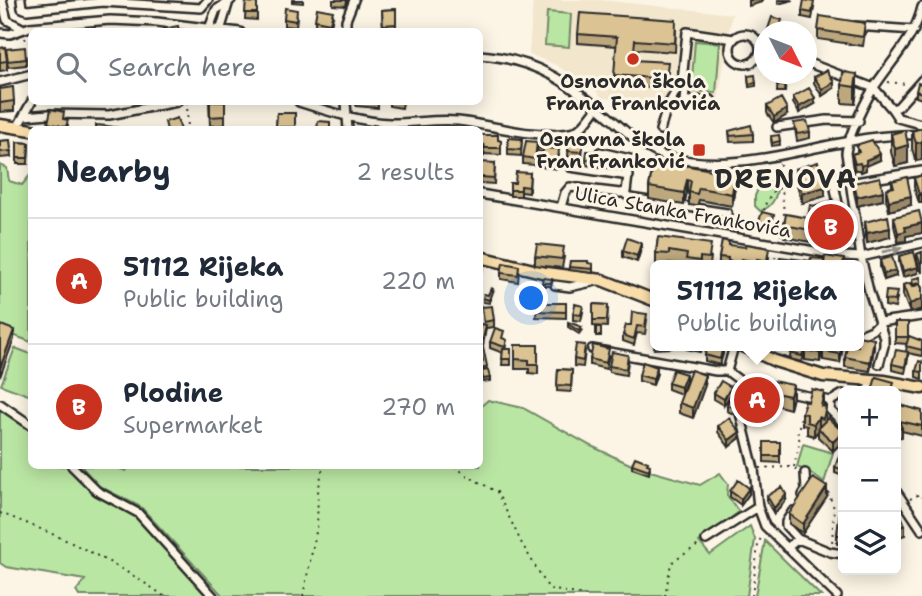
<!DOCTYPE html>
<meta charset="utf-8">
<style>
body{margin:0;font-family:"Shantell Sans",sans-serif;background:#f2f2f3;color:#1f2937}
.controls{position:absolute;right:21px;bottom:21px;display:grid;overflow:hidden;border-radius:10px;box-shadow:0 4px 18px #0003}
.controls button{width:63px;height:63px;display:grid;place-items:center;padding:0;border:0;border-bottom:2px solid #e0e1e3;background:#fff;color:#1f2937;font:35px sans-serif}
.compass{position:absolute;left:754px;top:21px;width:63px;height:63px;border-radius:50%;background:#fff;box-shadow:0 4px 18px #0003;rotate:132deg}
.you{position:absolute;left:532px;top:299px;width:24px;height:24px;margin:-18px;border:5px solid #fff;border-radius:50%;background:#1a73e8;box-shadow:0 0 0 10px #1a73e833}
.badge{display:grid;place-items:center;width:46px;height:46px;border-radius:50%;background:#c8321e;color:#fff;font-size:23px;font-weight:700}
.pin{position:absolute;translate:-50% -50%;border:4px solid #fff;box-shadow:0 2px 7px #0006}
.popup{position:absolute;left:650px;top:260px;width:214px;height:91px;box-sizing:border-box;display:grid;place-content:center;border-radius:10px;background:#fff;filter:drop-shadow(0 2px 5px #0005);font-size:23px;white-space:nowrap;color:#747a83}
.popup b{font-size:26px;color:#1f2937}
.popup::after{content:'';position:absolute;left:50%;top:100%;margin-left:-14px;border:14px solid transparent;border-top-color:#fff}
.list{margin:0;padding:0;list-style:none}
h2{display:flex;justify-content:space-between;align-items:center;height:91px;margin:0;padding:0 28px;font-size:30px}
h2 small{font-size:23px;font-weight:400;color:#747a83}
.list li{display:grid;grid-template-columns:46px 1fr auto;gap:21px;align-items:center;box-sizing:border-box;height:126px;padding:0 28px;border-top:2px solid #e0e1e3}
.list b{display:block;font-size:26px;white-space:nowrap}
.list p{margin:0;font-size:23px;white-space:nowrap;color:#747a83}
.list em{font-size:23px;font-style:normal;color:#747a83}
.icon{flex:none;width:38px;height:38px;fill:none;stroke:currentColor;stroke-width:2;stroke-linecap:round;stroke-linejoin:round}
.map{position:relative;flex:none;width:922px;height:596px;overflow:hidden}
.search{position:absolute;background:#fff;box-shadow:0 4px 18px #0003;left:28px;top:28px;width:455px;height:77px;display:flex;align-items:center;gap:18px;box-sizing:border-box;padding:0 24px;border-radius:10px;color:#747a83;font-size:26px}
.panel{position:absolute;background:#fff;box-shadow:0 4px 18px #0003;left:28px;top:126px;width:455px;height:343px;border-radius:10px}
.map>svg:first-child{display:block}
.built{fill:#f2e6cc}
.green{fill:#bae6a3;stroke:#728867;stroke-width:2}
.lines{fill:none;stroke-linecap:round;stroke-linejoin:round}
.minor-casing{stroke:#2b2b2b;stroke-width:12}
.major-casing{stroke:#2b2b2b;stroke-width:15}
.path{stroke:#2b2b2b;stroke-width:2;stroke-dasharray:2 5;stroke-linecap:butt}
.minor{stroke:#fcf5e5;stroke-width:7}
.major{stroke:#f9deab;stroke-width:10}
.wall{fill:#bda87e;stroke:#2b2b2b;stroke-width:2}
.shaded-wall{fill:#9a8867;stroke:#2b2b2b;stroke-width:2}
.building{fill:#dcc393;stroke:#2b2b2b;stroke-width:2}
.oneway{fill:#949088}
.poi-dot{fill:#c8321e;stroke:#fcf5e5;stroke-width:2.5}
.labels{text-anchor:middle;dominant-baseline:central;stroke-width:6;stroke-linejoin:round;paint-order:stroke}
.poi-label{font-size:19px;font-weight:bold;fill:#2b2b2b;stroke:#fcf5e5}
.street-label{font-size:19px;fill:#2b2b2b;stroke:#fcf5e5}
.district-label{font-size:26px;font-weight:bold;letter-spacing:2px;fill:#2b2b2b;stroke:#fcf5e5}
</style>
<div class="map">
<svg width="922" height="596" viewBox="0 0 922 596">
<rect width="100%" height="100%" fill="#fcf5e5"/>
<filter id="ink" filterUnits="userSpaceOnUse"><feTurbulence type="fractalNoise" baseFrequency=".0143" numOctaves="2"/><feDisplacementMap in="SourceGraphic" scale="14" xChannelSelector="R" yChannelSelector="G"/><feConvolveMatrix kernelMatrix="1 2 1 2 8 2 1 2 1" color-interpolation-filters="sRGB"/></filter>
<g filter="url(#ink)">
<!-- built -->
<path class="built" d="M533,0h67l132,14 -16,99 -40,-3 -13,-6 -60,-6 -11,-10 -36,-23 -27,-11z"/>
<!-- green -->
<path class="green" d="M547,12l24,2 -2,33 -24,-2z
M695,41l25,2 -4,50 -25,-2z
M0,165l7,3 2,13 13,4 9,-11v168l-31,-12z
M768,182l9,5c0,11 -6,21 -17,24l-5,-5v-10l5,-12z
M15,348l16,6v42l-30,-11z
M488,400l35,8 66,37 47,22 64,18 20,-12 8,11 -1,11 12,17 -40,30 11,13 40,-29 5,13 -8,57h-524l-82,-89 -42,-21 -18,-20h32l13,5 3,-5h351v-59z
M0,410l20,10 11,10 1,36h36l27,26 41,25 71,79h-128l-3,-5 9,-11 -79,-13 -6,-4z
M803,444l30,9 -9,30 -13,-10 -14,-6z
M765,541l56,55h-66z"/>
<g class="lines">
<defs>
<path id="minor" d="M2,0l5,20 15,8
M21,0l1,8 5,2 76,-8 98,6 7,-8
M210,26l6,-16 15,-10
M855,26l59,4
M221,28l8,-27
M346,31v-11l8,-20
M0,33l10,1 20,-7 80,-7 47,2 83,10
M730 49a15 15 0 1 1 30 0a15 15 0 1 1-30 0Z
M480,55c59,4 91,30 135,67 16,14 32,29 53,35 86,21 168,-26 254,-22
M806,62l68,26 18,21 6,-2 24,-27
M0,82l32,-8
M681,83l4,8 -1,10 27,-1
M299,102c25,8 68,22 94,21 22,0 43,-4 65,-2 34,4 78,18 112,12 12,-2 20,-17 27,-25
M346,102l2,28
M892,109l6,9 23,6
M24,116l25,-2 60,1 68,-13
M18,126l14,-25
M777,127l50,-7 32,1
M660,130l8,-25 14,-24 5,-49 47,7
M570,167l59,9
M849,183l73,-12
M624,193l6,5 97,15
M480,194l364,62 17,1 61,-14
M838,204l5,18 -2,8
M561,207l4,-14 5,-6 50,6 6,-1 4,-33 -30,-7
M817,210l21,-6 -5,-26 14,-5
M836,243l6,1 15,-13
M555,285l15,2 26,-6
M880,322l42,-6
M858,336l14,-6 8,-8
M734,346l-7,25 12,9 1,33 14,56 4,38 7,19 72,70
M592,349l124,22h11
M879,364l5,-18v-8l-15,-47 -8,-34 -15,-104c2,-17 21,-56 31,-70 17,-25 38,-46 45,-76
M784,391l47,10
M866,391l8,-11
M831,401l-1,9 13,13
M831,401l12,-7
M0,404l32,22
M72,466l25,25 41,22 75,83
M896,491l26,39
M803,495l3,-5 -1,-17
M793,511l-7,11v4l12,13
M706,540l52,-33
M787,548l11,-9 32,13 13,2"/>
<path id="major" d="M0,125l32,5
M480,257l66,16 56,7 54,21
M742,346l33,15 48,15 61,5 38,7"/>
</defs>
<!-- minor casing -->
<use href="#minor" class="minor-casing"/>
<!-- major casing -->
<use href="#major" class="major-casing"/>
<!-- path -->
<path class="path" d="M25,38l1,4h5l1,13
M888,82l19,2
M187,102l1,28
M780,164l4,51 -3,21
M765,210l-2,-2 11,-18 7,-2
M774,265l2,-12
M455,466l11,9 31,17 25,52 27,45 39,7
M794,467l6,-27 -3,-4 7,-34
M760,468l29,-1 10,3
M828,492l6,16 -2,36
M910,499l10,-5 2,3
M0,513c57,21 114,48 164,83
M303,596l14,-69 1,-35 5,-26
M665,596l6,-33 29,-19
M752,596l6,-51 4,-10"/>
<!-- minor -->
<use href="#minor" class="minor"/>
<!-- major -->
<use href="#major" class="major"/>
</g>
<!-- wall -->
<path class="wall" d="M292,0h11v3l-11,-1z
M333,0h14l-1,6 -13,-1z
M246,2l11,1v17l-12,-1z
M814,8l-2,11 -10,-2v-6z
M396,9v21l-13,1 -1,-21z
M297,16l-1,11 -12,-1v-7z
M333,17l-3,12 -15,-3v-6z
M676,29l-1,23 -40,-3 -1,11 34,12 -2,17 -52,-4 3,-39 -39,-3v-9z
M818,30l47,2 -2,14 -45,-7z
M0,48l7,13v9l-7,1z
M6,55l20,4v6l-18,2z
M771,74h15l-1,18h-8l1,-15 -7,-1z
M857,74v17l-2,13 -13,-1v-18z
M748,76l8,7v3l-7,1z
M814,77l20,11 -12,8 -8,-13z
M922,84v15l-6,-2v-6z
M0,89l14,12v10l-14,1z
M793,97l22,7 -16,9 -6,-10z
M77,102h40l-18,2v-2l-22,2z
M209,102h16v23l-15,1z
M356,102h22v6l-22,-2z
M389,102h14l-1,6 -13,-2z
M767,106l20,9 -13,8 -7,-10z
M277,113h18v17h-19z
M64,119l4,7 -1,4 -19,-1v-6z
M794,123l16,9v6l-13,3z
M922,128l-6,33 -4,-12v-18z
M729,131l24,3v7l-23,1z
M891,134l17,29 -13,3 -4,-14z
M480,135l18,5 3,1v14l-16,-1 -1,-3v5l-4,-1z
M779,135l1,10 -8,1 -1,-7z
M508,138l14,1 -1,17 -13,-1z
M569,138l14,7 -1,13 -14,-1z
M10,140l1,17 -11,1v-17z
M17,142l12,1 -1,21h-11z
M537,142l-2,23 -12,-1v-7z
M857,147l23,13 -14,6v4l-5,2 -1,-2h-5l-3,-10v-6l5,-2z
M537,148h6l16,7 -1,14 -16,-2v-15l-5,-1z
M596,158l-1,8 -9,-1v-6z
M654,160l81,27 -3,19 -33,-6 -2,6 -8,-1v-13h-2l-3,13 -35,-6v-12z
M495,163l-1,21 -14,-1v-9z
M795,169l30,27 -23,7 -7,-25z
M530,173l-1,20 -8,-1v4h-11v-13h5z
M922,175v28h-3l-5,-16v-9z
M892,181l19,24 -22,6 -3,-13v-9l6,-2z
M854,183l29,17 -26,6 -3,-14z
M894,217l28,6v10l-16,3v5l-8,1 -4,-16z
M808,218l29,4 -5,24 -48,-9v-12z
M759,221l15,1 -2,9 -13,-4z
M865,222l25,15 -23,6 -2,-12z
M658,237l53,20 -1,8h-28l-13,-2v2h-13v-12z
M729,245l40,12 -1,8h-49v-8z
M641,249l-4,13 -14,-5v-6z
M922,252v21l-5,-13v-6z
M535,256l29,1 -2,11 -27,-3z
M899,256l19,17 -15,4 -4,-15z
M880,260l16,16 -12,4 -4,-13z
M593,264v9l-24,-3v-3z
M519,272l-1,10 -17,-3v-6z
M543,278l9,5 -1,3h-9z
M912,279l9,7 1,2v21l-12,4 -7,-18v-10l10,2z
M519,286l16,7 7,7 -4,3h28v15l-30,-1 1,-13 -2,2 -9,-1v-5h-7z
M493,292l-4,11 -6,-1v-4z
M897,298l-2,10 -10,-2v-6z
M593,304l15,1 -1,22 -14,-1z
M482,307l12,13v7l-8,1 -3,18 -3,-1v-21l4,1z
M583,312l-2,9 -8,-1v-6z
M647,320l-2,14 -8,-1 -3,12 -11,-4v-6l8,-10z
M895,322h13v18l14,1v15l-14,-3v6l-3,14 -13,-3v-6l14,-12 1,-8 -12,-1z
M568,324l14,6 -3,4 -11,-7z
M655,333v13h18l-1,2 -18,1z
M504,339l3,7 -1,3h5v16h-9l1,-12 -13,-5v-6z
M515,345h23v29l-9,-1v-4h-14z
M480,346l7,23 -1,1 4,8v3l-7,1 -1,-11 -2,-3v-10l1,4 1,-1z
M686,346h17l-3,6 -14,-3z
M708,346h15v8l-3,11 -15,-4v-6z
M756,346h15v3z
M791,346h32l-3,16 -15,-2v-8l-3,10 -12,-3z
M843,346l-3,17 -17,-3v-9z
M874,348l-4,23 -25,-4v-10z
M585,351l-2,16 -9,-1v-7z
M609,355l-3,14 -16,-4v-6z
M628,362l-2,13 -17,-3v-6z
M922,362v17l-6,-2v-6z
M558,369l14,1 -1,22 -14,-1z
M657,373l-4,12 -14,-4v-6z
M752,377l41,20 -3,12 -15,-4 -3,15 -18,-4v-10l-5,-1v-13z
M686,381l-5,13 -13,-5v-6z
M705,385l-12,33 -14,-5v-10z
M714,393l17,1 -7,11 -10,-6z
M738,404l-4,10 -7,-3v-6z
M896,404l26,7v25l-20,-5v6z
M824,405l2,15 17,21 -10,10 -15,-14v-7l-4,6 -7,-2v-8l-5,-1v-12z
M718,426l22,12 -11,9 -11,-15z
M764,442h16v21l-16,-1z
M843,458v18l-8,-3v-6z
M632,464h15l3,4 -1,6 -17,-6z
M730,491l19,3 -8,11 -11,-8z
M843,492v53l-6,-1v-9z
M767,496l19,4 -12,14 -7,-12z
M827,497l-24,36 -14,-9v-10z"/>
<!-- shaded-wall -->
<path class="shaded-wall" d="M749,0h13v2l-13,4z
M778,0h15l-15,4z
M857,74v17l-2,13v-17z
M834,82v6l-12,8v-7z
M815,98v6l-16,9v-6z
M787,109v6l-13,8v-6z
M922,142v18l-6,1v-18z
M908,145v18l-13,3v-17z
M880,154v6l-14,6v4l-5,2v-6l5,-6z
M735,174v13l-3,19v-12z
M687,180v12l-3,13v-12z
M825,187v9l-23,7v-10z
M883,191v9l-26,6v-9z
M922,193v10h-3v-9z
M911,196v9l-22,6v-10z
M837,210v12l-5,24v-12z
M922,223v10l-16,3v5l-8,1v-9l7,-6z
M890,228v9l-23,6v-10z
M641,243v6l-4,13v-6z
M918,267v6l-15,4v-6z
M896,270v6l-12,4v-6z
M922,296v13l-12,4v-9z
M14,330v9l-14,38v-9z
M874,339v9l-4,23v-9z
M821,346h2l-3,16v-9z
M841,346h2l-3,17v-9z
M657,367v6l-4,12v-6z
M686,374v7l-5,13v-7z
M705,375v10l-12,33v-10z
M793,385v12l-3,12v-13z
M731,387v7l-7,11v-6z
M824,392v13l-3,14v-13z
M775,393v12l-3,15v-12z
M738,398v6l-4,10v-6z
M819,417v13l-5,6v-12z
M902,428v9l-6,1v-9z
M740,432v6l-11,9v-7z
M843,432v9l-10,10v-9z
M827,487v10l-24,36v-9z
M749,488v6l-8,11v-6z
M786,494v6l-12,14v-6z
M905,525v10l-9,3v-9z"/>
<!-- building -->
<path class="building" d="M804,0l10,2 -2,11 -10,-2z
M246,2l11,1v10h-12z
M285,8l12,2 -1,11 -12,-2z
M317,8l16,3 -3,12 -15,-3z
M396,9v15l-13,1 -1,-15z
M580,13l96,7 -1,23 -40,-3 -2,20 35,2 -2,17 -52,-4 3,-38 -39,-3z
M820,16l45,7 -2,14 -45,-7z
M772,17l10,3 -4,12 -10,-3z
M178,26l1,6h-16v-3z
M5,47l2,14 -7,1v-14z
M25,47l1,12 -18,2 -2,-12z
M827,70l7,12 -12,7 -8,-12z
M843,72l14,2 -2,13 -13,-2z
M779,74h7l-1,12h-8z
M755,75l1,8 -7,1 -1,-8z
M918,83l4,1v9l-6,-2z
M13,87l1,14 -14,2v-14z
M809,88l6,10 -16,9 -6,-10z
M781,98l6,11 -13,8 -7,-11z
M210,102h15v14l-15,1z
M51,109l13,3 -1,7 5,1 -2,7 -18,-4z
M277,113h18v14h-19z
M177,118l4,12h-14l-2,-8z
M318,121l12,1v8h-13z
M807,121l3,11 -13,2 -3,-11z
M96,125l10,1 -1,4h-9z
M373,125l8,1v4h-8z
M751,125l2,9 -23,2 -1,-5z
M107,126l14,2v2h-14z
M264,126v4h-17v-1z
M412,128h11v2h-11z
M922,128v14l-6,1 -4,-12z
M905,130l3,15 -13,4 -4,-15z
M480,135h18v5l3,1v7h-16l-1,-4v5h-4z
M779,135l1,6 -8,2 -1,-7z
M508,138l14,1 -1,11 -13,-1z
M569,138l14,1 -1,13 -14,-1z
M10,140l1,11 -11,1v-11z
M539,140l4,1 -1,8 -5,-1z
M872,140l8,14 -14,6v4l-5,2 -1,-3 -5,1 -3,-10 7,-2 -2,-5 2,-3z
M526,141l11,1 -2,17 -12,-2z
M17,142l12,1 -1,15h-11z
M543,148l16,1 -1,13 -16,-1z
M587,151l9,1 -1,8 -9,-1z
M654,160l81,14 -3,20 -33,-6 -2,6 -8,-2 2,-11 -4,-1 -3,13 -35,-6z
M480,162l15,1 -1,15 -14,-1z
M818,162l7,25 -23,6 -7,-24z
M516,172l14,1 -1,14 -8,-1v4h-11v-7h5z
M922,175v18l-3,1 -5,-16z
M880,177l3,14 -26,6 -3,-14z
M907,177l4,19 -22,5 -3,-12 8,-2 -2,-6z
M810,205l27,5 -5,24 -48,-9 2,-11 22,4z
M919,211l3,12 -17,4 1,4 -8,2 -4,-16z
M762,212l12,3 -2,10 -13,-4z
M888,216l2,12 -23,5 -2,-11z
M658,237l53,7 -2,14 -9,-1v4l-14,-2 1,-5 -18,-3v3l-13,-1z
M627,238l14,5 -4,13 -14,-5z
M722,240l7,2v3l16,2 1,-3 23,4 -2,13 -10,-2 -1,3 -15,-3 -1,4 -12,-2v-3l-9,-1z
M537,244l27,3 -2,12 -27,-3z
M914,252l4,15 -15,4 -4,-15z
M922,252v15l-5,-13z
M825,256l19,3 -1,6h-19z
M780,257l30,4 1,-3 13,1v6h-45z
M892,257l4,13 -12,4 -4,-14z
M480,261l4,1 -2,10 -2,-1z
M570,261h18v2l5,1v5l-24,-2z
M503,263l16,3 -1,9 -17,-2z
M920,277l1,5 -8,3 -1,-6z
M543,278l9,1 -1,4h-9z
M910,283l2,4 8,-3 2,4v11l-12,5 -7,-19z
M519,286h15l1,14 -9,-1v-5l-7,-1z
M491,288l2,1 -4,11 -6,-2 1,-4 4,1z
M886,291l11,1 -2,9 -10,-1z
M535,293h4l3,4 -7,6z
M537,303h29v9l-30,-1z
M575,304l8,2 -2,9 -8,-1z
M593,304l15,1 -1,15h-14z
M492,306l2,14 -10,2 -2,-15z
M632,312l15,2 -2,13 -8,-1 -3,13 -11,-4 3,-10h5z
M568,322l14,5 -3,4 -11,-7z
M895,322h13v15h-13z
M480,324l6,1 -3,14h-3z
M1,325l13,5 -14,38v-40z
M596,327h5v9h-5z
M495,328l9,3 -2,7 5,2 -2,7 -15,-5z
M858,336l16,3 -4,23 -25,-5 2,-11h11z
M909,336l13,5v9l-16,-4z
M576,344l9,1 -2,16 -9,-2z
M515,345h23v19h-9v-4l-14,-1z
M593,345l16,4 -3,14 -16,-4z
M480,346l3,1 4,19 -4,3 -3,-5v-6l1,4 2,-1z
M708,346h8l7,1 -3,12 -15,-4z
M791,346h14l-3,10 -12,-3z
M806,346h15l-1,7 -15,-3z
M824,346h17l-1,8 -17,-3z
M503,349h8v10h-9z
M896,350l12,2 -3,15 -13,-3z
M612,352l16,3 -2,14 -17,-3z
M919,361l3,1v10l-6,-1z
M643,362l14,5 -4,12 -14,-4z
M558,369l14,1 -1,16 -14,-1z
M488,370l2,8 -7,1 -1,-8z
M673,370l13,4 -5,13 -13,-4z
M691,370l14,5 -12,33 -14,-5z
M752,377l41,8 -3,11 -15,-3 -3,15 -18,-4 2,-10 -7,-2z
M876,377l18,5 -2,9h-20z
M721,381l10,6 -7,12 -10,-6z
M812,389l12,3 -3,14 5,1 -3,12 -4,-2 -5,7 -7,-2v-8l-5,-1 3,-12 3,1z
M731,395l7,3 -4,10 -7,-3z
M896,404l26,7v15l-23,-5 3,7 -6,1z
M729,418l11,14 -11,8 -11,-14z
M828,418l15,14 -10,10 -15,-14z
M764,442h16v14h-16z
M839,456l4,2v12l-8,-3z
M635,457l13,5 -1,2 3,1 -1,5 -17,-6z
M813,478l14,9 -24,37 -14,-10z
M738,480l11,8 -8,11 -11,-8z
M782,487l4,7 -12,14 -7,-12z
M842,492h1v43h-6z
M896,503l9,22 -9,4z"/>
<!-- one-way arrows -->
<defs><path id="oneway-solid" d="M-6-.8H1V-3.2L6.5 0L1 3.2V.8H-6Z" transform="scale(1.75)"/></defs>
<use class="oneway" href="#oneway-solid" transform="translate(892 250) rotate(-12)"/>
</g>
<!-- markers -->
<g class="poi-dot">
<circle cx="633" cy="59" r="7"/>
<rect x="692" y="143" width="14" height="14" rx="3.5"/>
</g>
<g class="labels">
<!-- poi labels -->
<g class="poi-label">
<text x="633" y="81">Osnovna škola<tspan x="633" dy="22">Frana Frankovića</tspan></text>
<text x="685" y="139" text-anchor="end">Osnovna škola<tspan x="685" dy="22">Fran Franković</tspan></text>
</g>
<!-- street labels -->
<g class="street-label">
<text transform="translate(683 212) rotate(10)">Ulica Stanka Frankovića</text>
</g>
<!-- district labels -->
<g class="district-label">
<text x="786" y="178">DRENOVA</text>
</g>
</g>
</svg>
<div class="controls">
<button>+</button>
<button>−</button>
<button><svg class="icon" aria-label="layers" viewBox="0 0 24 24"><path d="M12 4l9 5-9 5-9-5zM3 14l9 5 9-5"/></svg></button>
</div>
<svg class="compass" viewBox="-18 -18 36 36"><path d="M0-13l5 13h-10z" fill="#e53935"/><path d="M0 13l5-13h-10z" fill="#747a83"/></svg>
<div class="you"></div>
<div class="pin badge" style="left:757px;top:400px">A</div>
<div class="popup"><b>51112 Rijeka</b>Public building</div>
<div class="pin badge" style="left:831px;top:227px">B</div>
<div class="search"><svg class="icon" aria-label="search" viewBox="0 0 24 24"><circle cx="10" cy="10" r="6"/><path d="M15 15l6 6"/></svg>Search here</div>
<section class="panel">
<h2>Nearby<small>2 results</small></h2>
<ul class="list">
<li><span class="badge">A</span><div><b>51112 Rijeka</b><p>Public building</p></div><em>220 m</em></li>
<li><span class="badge">B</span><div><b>Plodine</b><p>Supermarket</p></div><em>270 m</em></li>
</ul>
</section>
</div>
